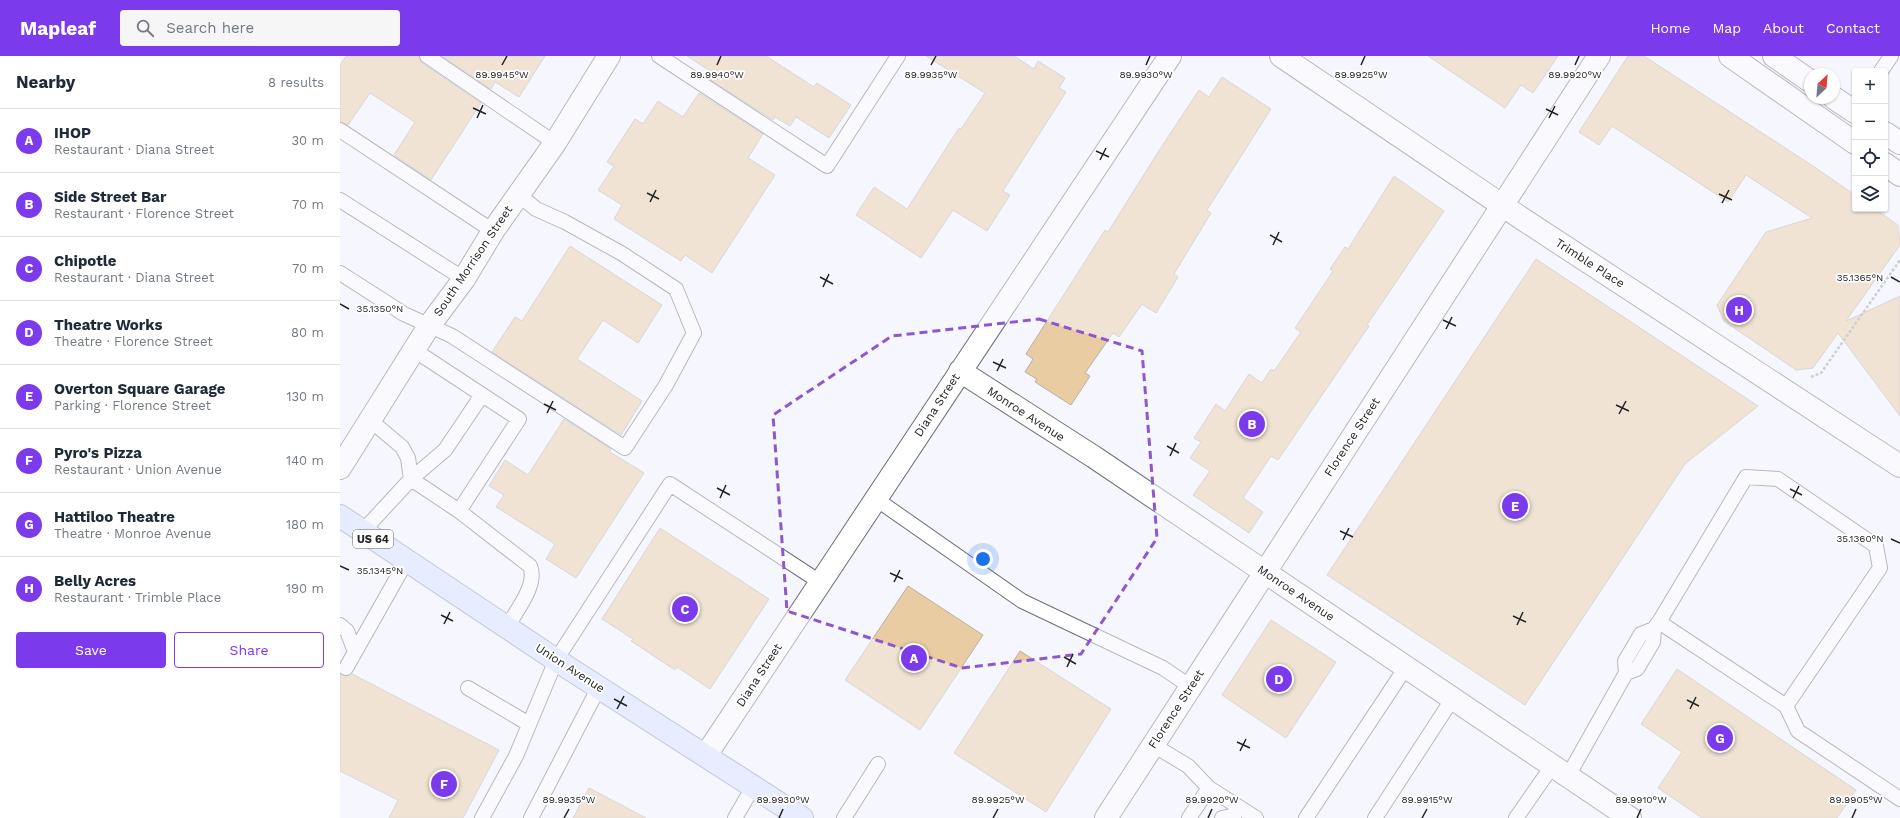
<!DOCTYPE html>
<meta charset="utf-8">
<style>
body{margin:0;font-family:"Work Sans",sans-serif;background:#f6f6f7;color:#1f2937}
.controls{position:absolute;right:12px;top:12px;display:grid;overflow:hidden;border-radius:4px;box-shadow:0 1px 3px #0004}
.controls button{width:36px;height:36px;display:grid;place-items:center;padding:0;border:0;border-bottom:1px solid #e0e1e3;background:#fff;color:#1f2937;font:20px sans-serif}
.compass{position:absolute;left:1464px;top:12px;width:36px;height:36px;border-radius:50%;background:#fff;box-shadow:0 1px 3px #0004;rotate:26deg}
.you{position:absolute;left:643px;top:503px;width:14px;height:14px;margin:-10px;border:3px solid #fff;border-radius:50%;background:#1a73e8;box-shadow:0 0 0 6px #1a73e833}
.badge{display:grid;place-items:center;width:26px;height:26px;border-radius:50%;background:#7c3aed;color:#fff;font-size:13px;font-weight:700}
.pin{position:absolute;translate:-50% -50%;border:2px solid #fff;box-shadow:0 1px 4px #0006}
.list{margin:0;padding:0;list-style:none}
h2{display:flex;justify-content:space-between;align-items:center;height:52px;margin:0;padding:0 16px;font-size:17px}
h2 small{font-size:13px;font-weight:400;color:#747a83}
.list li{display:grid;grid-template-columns:26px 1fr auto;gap:12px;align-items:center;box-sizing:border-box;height:64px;padding:0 16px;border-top:1px solid #e0e1e3}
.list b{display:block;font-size:15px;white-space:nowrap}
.list p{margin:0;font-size:13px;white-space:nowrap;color:#747a83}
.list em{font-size:13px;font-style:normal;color:#747a83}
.actions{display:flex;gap:8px;padding:12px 16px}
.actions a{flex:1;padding:9px 0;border:1px solid #7c3aed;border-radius:4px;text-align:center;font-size:14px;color:#7c3aed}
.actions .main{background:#7c3aed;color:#fff}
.icon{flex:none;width:22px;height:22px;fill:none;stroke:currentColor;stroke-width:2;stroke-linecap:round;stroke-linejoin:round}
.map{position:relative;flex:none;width:1560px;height:762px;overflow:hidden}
header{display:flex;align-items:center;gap:24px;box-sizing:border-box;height:56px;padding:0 20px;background:#7c3aed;color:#fff}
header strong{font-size:19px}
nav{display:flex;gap:22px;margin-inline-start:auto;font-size:14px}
.search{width:280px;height:36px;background:#f6f6f7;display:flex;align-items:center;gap:10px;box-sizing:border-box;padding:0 14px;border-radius:4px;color:#747a83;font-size:15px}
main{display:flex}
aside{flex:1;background:#fff}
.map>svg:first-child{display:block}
.building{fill:#e9cca2;stroke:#b6b1ab}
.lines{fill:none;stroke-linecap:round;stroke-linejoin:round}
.service-casing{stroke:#6e6f76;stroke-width:16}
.minor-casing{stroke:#6e6f76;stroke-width:24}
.tertiary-casing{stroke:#6e6f76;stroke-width:24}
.primary-casing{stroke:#8590b2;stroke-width:24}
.path{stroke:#9fa0a6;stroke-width:2.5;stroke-dasharray:3 2;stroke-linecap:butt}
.service{stroke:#fff;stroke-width:14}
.minor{stroke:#fff;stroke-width:22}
.tertiary{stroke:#fff;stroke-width:22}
.primary{stroke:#d6dffe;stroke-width:22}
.marked{fill:none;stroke:#8e57cf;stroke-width:3;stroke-dasharray:8 5;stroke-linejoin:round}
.ticks{fill:none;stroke:#232326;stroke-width:1.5}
.labels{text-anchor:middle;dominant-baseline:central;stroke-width:3.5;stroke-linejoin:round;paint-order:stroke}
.shield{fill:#fff;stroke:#656567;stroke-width:1}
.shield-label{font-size:11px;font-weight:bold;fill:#232326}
.street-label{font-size:12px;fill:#232326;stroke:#fff}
.ticks-label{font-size:10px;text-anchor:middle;fill:#232326;stroke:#fff;stroke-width:3.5;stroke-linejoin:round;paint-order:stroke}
</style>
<header>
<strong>Mapleaf</strong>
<div class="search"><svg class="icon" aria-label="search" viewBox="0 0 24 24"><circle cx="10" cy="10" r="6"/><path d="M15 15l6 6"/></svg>Search here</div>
<nav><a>Home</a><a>Map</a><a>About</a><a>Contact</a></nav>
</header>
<main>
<aside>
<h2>Nearby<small>8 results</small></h2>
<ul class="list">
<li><span class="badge">A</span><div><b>IHOP</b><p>Restaurant · Diana Street</p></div><em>30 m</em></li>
<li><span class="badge">B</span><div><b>Side Street Bar</b><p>Restaurant · Florence Street</p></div><em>70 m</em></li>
<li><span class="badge">C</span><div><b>Chipotle</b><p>Restaurant · Diana Street</p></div><em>70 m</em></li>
<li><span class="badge">D</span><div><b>Theatre Works</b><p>Theatre · Florence Street</p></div><em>80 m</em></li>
<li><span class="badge">E</span><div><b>Overton Square Garage</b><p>Parking · Florence Street</p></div><em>130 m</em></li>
<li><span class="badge">F</span><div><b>Pyro's Pizza</b><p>Restaurant · Union Avenue</p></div><em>140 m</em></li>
<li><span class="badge">G</span><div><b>Hattiloo Theatre</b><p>Theatre · Monroe Avenue</p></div><em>180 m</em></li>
<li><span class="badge">H</span><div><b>Belly Acres</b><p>Restaurant · Trimble Place</p></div><em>190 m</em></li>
</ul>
<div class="actions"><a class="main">Save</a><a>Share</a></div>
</aside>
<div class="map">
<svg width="1560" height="762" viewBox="0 0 1560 762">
<rect width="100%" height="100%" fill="#f5f6fe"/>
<!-- building -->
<path class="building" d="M6,0h73l3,7 59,40 -50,77 -37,-25 21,-33 -45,-29 -22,32 -8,-3v-57z
M102,0h103l-26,41 -24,-15 -4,7z
M347,0h79l48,31 3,-4 34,22 -22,33 -33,-21 -6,9 -15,-9 -2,3 -64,-41 4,-6z
M586,0h88l20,13 4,-8 27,17 -6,10 7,4 -63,99 7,4 -23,36 -34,-21 -32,48 -65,-43 18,-28 33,22 52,-81 2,1 24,-36z
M1088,0h130l-25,37 -12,-8 -16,23z
M1288,0h16l169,110 42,29v14h20l23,16 2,20 -54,76 54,-25v120l-62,-83 -25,35 -17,2 -72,-49 -7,-16 49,-73 46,-14 -66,-43 -18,27 -116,-76 -13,19 -20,-13z
M882,21l49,32 -64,101 4,3 -37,61 4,3 -22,36 -14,-9 -23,33 -6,-4 -28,40 5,3 -19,29 -36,-23 2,-3 -12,-7 8,-13 -7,-5 79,-124 3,2 50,-80 41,-62 10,7z
M359,37l64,41 -15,24 27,17 -63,98 -27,-18 -4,6 -67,-42 8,-14 -24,-15 16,-24 -7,-4 28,-43 8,5 15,-23 25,16z
M1054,120l50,35 -77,114 2,1 -91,134 -7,-4 -28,42 20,14 -14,21 -56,-38 17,-24 -20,-13 11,-16 -7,-4 22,-34 9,7 24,-37 13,9 9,-14 3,2 27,-39 -6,-4 38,-57 -3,-2 15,-22 3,2z
M230,190l92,59 -24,38 -35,-23 -26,39 65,42 -21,34 -129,-83 23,-35 7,4z
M1196,203l222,147 -73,58 -160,241 -198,-130z
M224,363l47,30 -1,3 34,21 -68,105 -30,-19 9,-15 -59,-37 8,-12 -15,-9 16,-26 23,15z
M320,472l109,71 -59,90 -33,-22 -2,3 -44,-29 2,-2 -31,-20z
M568,530l75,49 -63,95 -75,-50z
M931,564l65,42 -50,76 -64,-43z
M680,595l91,58 -65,103 -92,-59z
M1337,613l179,121 -19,28h-135l-44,-30 24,-36 -41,-28z
M0,618l6,2 6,-2 147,76 -36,68h-74l9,-18 -58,-29z
M249,732l57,30h-73z"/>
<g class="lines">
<defs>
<path id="service" d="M87,0l128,87
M319,0l168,110 71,-110
M1541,15l10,-15
M0,74l153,101
M0,144l124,79
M0,217l64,41 48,22 173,112 41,-63 28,-52 -18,-44 -55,-36 -56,-31 -29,-13 -17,-14
M74,294l105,69 -60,92
M30,364l32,27 6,11 3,21
M71,423l34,-29 37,-55
M536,443l146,102 141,67 28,19
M22,476l49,-53 48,32 71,55c8,19 -14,45 -23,61
M0,569l7,6 8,21
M6,612l61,-108
M1286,617l11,-4 16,-27 1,-13 4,-6
M128,632l61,36
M1446,650l94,-138 -4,-22 -98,-67 -32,-2 -87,145 127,84 12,25 102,68
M813,689l35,21 21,22 47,30
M1228,720l58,-103 -1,-12 16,-27 13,-5
M142,762l34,-62 40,-96 114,-176 150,98
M191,762l68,-131
M395,762l18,-31
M504,762l34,-54
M849,762l20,-30
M882,762l9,-2 3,2
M966,762l100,-151
M1035,762l78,-120
M1176,762l37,-53"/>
<path id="minor" d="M941,0l240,162 379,248
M620,315l134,86 536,361
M0,412l89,-142 35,-47 29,-48 62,-88 54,-87
M366,699l464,-699
M766,762l493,-762"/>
<path id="tertiary" d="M1390,0l125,87
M1434,0l36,25
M1494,42l21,14
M1545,77l15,10
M1545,108l15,11"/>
<path id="primary" d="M0,460l216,144 246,158"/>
</defs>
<!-- service casing -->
<use href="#service" class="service-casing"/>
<!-- minor casing -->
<use href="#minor" class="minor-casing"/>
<!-- tertiary casing -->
<use href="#tertiary" class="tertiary-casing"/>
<!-- primary casing -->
<use href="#primary" class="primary-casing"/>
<!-- path -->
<path class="path" d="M1471,321l10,-4 79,-113"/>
<!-- service -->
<use href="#service" class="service"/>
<!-- minor -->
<use href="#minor" class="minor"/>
<!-- tertiary -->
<use href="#tertiary" class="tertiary"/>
<!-- primary -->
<use href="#primary" class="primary"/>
</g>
<!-- marked area -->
<path d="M0 0H1560V762H0ZM699,263l103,32 15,187 -76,116 -119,14 -175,-57 -14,-196 119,-79z" fill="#f5f6fe" fill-opacity=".55" fill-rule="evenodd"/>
<path class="marked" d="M699,263l103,32 15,187 -76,116 -119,14 -175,-57 -14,-196 119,-79z"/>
<!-- ticks -->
<path class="ticks" d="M162,9l5,-9M377,9l4,-9M591,9l5,-9M806,9l4,-9M1021,9l4,-9M1235,9l4,-9M133,52l13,6M1206,53l12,6M137,62l6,-13M1209,62l6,-12M756,95l13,6M760,104l6,-12M307,137l12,6M1379,138l13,6M310,146l6,-12M1382,147l7,-13M930,179l12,7M933,189l6,-13M480,221l13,7M1551,221l9,5M483,231l6,-13M0,248l9,5M1103,264l13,6M1106,273l6,-12M653,306l13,6M657,315l6,-12M204,348l12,6M1276,349l13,6M207,357l6,-12M1279,358l7,-13M827,390l12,7M830,400l6,-13M377,432l13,7M1450,433l12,6M380,442l6,-13M1453,442l6,-12M1000,475l13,6M1551,483l9,4M1003,484l6,-12M0,510l9,4M550,517l13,6M554,526l6,-12M101,559l12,6M1173,560l13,6M104,568l6,-12M1177,569l6,-13M724,601l12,7M727,611l6,-13M274,643l13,7M1347,644l12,6M277,653l7,-13M1350,653l6,-12M897,686l13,6M900,695l6,-12M224,762l5,-9M439,762l4,-9M653,762l5,-9M868,762l4,-9M1082,762l5,-9M1297,762l4,-9M1512,762l4,-9"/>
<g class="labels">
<!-- shield labels -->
<rect class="shield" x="13" y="474" width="40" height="18" rx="3"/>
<g class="shield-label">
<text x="33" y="483">US 64</text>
</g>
<!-- street labels -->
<g class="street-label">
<text transform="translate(133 205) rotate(-56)">South Morrison Street</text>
<text transform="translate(1250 207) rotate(33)">Trimble Place</text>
<text transform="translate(597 349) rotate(-57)">Diana Street</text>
<text transform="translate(686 358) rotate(33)">Monroe Avenue</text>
<text transform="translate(1012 381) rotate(-57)">Florence Street</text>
<text transform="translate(956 537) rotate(34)">Monroe Avenue</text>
<text transform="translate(230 612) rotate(33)">Union Avenue</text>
<text transform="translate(419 619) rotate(-57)">Diana Street</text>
<text transform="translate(836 653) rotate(-57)">Florence Street</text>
</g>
</g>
<g class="ticks-label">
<text x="162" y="22">89.9945°W</text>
<text x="377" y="22">89.9940°W</text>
<text x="591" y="22">89.9935°W</text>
<text x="806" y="22">89.9930°W</text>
<text x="1021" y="22">89.9925°W</text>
<text x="1235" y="22">89.9920°W</text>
<text x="1520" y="225">35.1365°N</text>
<text x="40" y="256">35.1350°N</text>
<text x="1520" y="486">35.1360°N</text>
<text x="40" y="518">35.1345°N</text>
<text x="229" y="747">89.9935°W</text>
<text x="443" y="747">89.9930°W</text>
<text x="658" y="747">89.9925°W</text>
<text x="872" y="747">89.9920°W</text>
<text x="1087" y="747">89.9915°W</text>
<text x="1301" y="747">89.9910°W</text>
<text x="1516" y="747">89.9905°W</text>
</g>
</svg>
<div class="controls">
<button>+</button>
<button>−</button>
<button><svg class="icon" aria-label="locate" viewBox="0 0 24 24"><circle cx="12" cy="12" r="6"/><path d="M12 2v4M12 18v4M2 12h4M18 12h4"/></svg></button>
<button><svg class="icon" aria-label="layers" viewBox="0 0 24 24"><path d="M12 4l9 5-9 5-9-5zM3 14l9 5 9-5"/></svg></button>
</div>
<svg class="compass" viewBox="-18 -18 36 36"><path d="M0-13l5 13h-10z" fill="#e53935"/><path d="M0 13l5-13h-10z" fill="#747a83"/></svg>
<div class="you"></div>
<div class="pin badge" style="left:574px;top:602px">A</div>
<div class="pin badge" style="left:912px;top:368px">B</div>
<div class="pin badge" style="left:345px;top:553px">C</div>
<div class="pin badge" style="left:939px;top:623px">D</div>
<div class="pin badge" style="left:1175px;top:450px">E</div>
<div class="pin badge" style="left:104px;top:728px">F</div>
<div class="pin badge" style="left:1380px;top:682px">G</div>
<div class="pin badge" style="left:1399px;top:254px">H</div>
</div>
</main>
